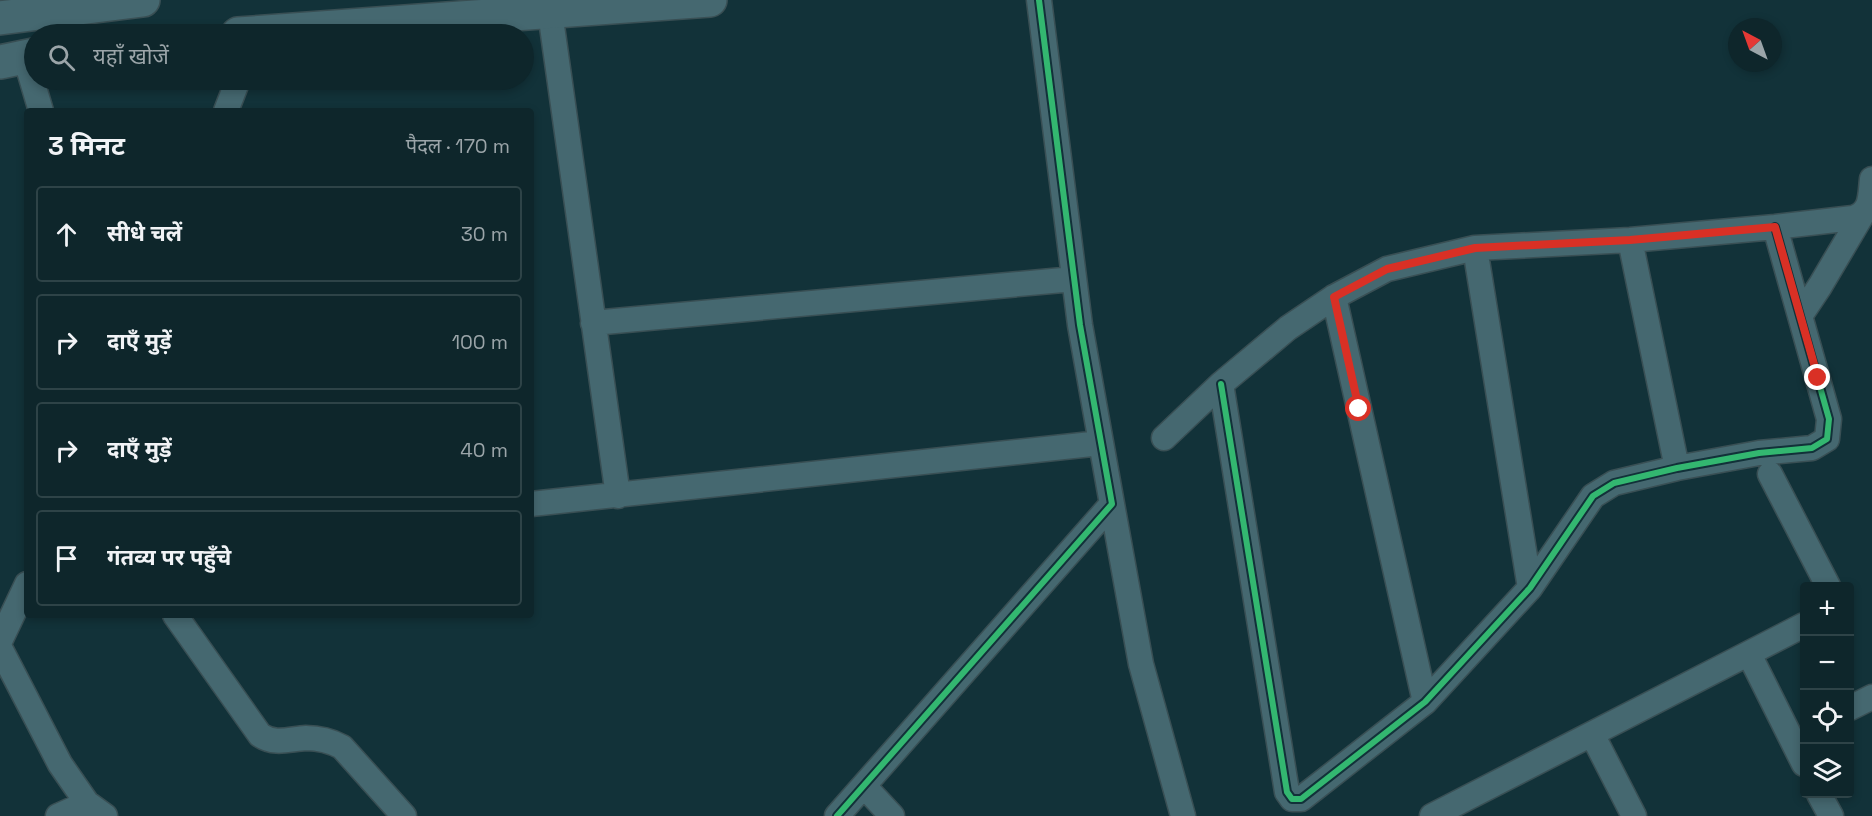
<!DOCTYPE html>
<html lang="hi">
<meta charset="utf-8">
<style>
body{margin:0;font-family:"Space Grotesk","Noto Sans Devanagari",sans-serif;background:#1c3237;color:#f1f3f6}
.controls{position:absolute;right:18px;bottom:18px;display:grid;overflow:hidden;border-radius:6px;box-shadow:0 3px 9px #0003}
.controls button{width:54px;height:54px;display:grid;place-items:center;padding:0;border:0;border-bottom:2px solid #2e4347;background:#0e262b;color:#f1f3f6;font:30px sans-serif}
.compass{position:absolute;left:1728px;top:18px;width:54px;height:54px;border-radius:50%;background:#0e262b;box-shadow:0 3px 9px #0003;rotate:319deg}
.stop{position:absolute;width:18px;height:18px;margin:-14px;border:4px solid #d93025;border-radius:50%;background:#fff}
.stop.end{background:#d93025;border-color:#fff;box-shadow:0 2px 6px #0008}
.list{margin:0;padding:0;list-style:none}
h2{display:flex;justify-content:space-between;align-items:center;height:78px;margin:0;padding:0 24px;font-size:26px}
h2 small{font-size:20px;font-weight:400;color:#9ba5a9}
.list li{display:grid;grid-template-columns:39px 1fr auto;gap:18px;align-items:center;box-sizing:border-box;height:96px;margin:0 12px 12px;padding:0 12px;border:2px solid #2e4347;border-radius:6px}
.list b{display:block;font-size:22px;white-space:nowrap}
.list em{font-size:20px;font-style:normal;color:#9ba5a9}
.icon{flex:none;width:33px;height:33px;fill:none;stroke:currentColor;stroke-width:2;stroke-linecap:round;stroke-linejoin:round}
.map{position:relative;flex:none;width:1872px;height:816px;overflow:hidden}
.search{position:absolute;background:#0e262b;box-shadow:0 3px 9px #0003;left:24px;top:24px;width:510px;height:66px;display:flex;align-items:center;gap:15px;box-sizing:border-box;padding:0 21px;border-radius:33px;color:#9ba5a9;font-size:22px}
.panel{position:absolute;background:#0e262b;box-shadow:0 3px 9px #0003;left:24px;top:108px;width:510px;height:510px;border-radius:6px}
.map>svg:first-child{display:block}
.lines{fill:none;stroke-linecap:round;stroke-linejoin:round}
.street-casing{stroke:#394f54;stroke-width:27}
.primary-casing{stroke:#394f54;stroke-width:36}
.street{stroke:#456870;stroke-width:24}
.primary{stroke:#456870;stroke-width:33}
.cycleway-casing{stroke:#123139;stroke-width:10}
.cycleway{stroke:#33b770;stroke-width:6}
.route{stroke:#d93025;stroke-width:8}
</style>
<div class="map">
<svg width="1872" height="816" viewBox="0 0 1872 816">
<rect width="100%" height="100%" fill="#123239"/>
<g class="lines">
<defs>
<path id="street" d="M550,12l68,484
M25,57l16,54
M226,111l12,-31
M1630,240l47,228
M1475,248l55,340
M1334,297l91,405
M1800,316l20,-30 42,-71
M593,323l481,-44
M1221,384l66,408 5,7h9l124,-97 105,-114 63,-92 21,-13 63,-15 82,-15 53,-5 15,-9 2,-20 -54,-192
M1164,438l57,-54 67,-56 46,-31 53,-28 88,-21 155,-8 145,-13 78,-9c19,-6 17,-22 19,-39
M1770,474l58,112
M531,504l570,-61
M1112,504l29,160 42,152
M175,615l85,120c15,10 29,4 46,3 13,0 25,3 36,9l62,69
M0,641l27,-57
M0,648l60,116 27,39
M1749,654l55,110
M1850,708l22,-11
M1592,734l42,82
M864,786l28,30
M1819,794l12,22
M58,816l29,-13 18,13
M837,816l275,-312 -32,-179 -41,-325
M1432,816l372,-191"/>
<path id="primary" d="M0,18l143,-18
M238,34l472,-34
M0,62l34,-7"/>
</defs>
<!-- street casing -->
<use href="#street" class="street-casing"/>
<!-- primary casing -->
<use href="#primary" class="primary-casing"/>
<!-- street -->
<use href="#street" class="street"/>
<!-- primary -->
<use href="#primary" class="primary"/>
<defs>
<path id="cycleway" d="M1221,384l66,408 5,7h9l124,-97 105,-114 63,-92 21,-13 63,-15 82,-15 53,-5 15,-9 2,-20 -54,-192
M837,816l275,-312 -32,-179 -41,-325"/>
</defs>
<!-- cycleway casing -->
<use href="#cycleway" class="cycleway-casing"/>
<!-- cycleway -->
<use href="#cycleway" class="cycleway"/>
</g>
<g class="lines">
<!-- route -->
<path class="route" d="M1359,409l-25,-112 53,-28 88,-21 155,-8 145,-13 43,151"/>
</g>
</svg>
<div class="controls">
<button>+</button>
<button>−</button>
<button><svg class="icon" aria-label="locate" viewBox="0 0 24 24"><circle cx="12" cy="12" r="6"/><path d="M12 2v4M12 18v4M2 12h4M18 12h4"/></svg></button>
<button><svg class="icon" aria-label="layers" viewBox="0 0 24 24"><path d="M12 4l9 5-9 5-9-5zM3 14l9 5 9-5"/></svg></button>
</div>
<svg class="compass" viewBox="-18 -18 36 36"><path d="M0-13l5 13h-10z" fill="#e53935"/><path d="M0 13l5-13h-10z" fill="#9ba5a9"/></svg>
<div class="stop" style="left:1359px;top:409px"></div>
<div class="stop end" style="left:1818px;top:378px"></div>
<div class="search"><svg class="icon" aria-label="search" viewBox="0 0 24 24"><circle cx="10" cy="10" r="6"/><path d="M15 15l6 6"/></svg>यहाँ खोजें</div>
<section class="panel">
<h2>3 मिनट<small>पैदल · 170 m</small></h2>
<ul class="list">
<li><svg class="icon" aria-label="ahead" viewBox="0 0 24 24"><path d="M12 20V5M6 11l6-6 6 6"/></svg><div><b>सीधे चलें</b></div><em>30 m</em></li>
<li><svg class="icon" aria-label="right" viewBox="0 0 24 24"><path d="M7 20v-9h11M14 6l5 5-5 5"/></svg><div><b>दाएँ मुड़ें</b></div><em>100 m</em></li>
<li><svg class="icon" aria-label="right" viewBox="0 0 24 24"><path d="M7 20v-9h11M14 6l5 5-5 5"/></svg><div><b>दाएँ मुड़ें</b></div><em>40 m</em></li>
<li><svg class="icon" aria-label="arrive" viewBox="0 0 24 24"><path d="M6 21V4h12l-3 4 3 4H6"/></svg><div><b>गंतव्य पर पहुँचे</b></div></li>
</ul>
</section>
</div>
